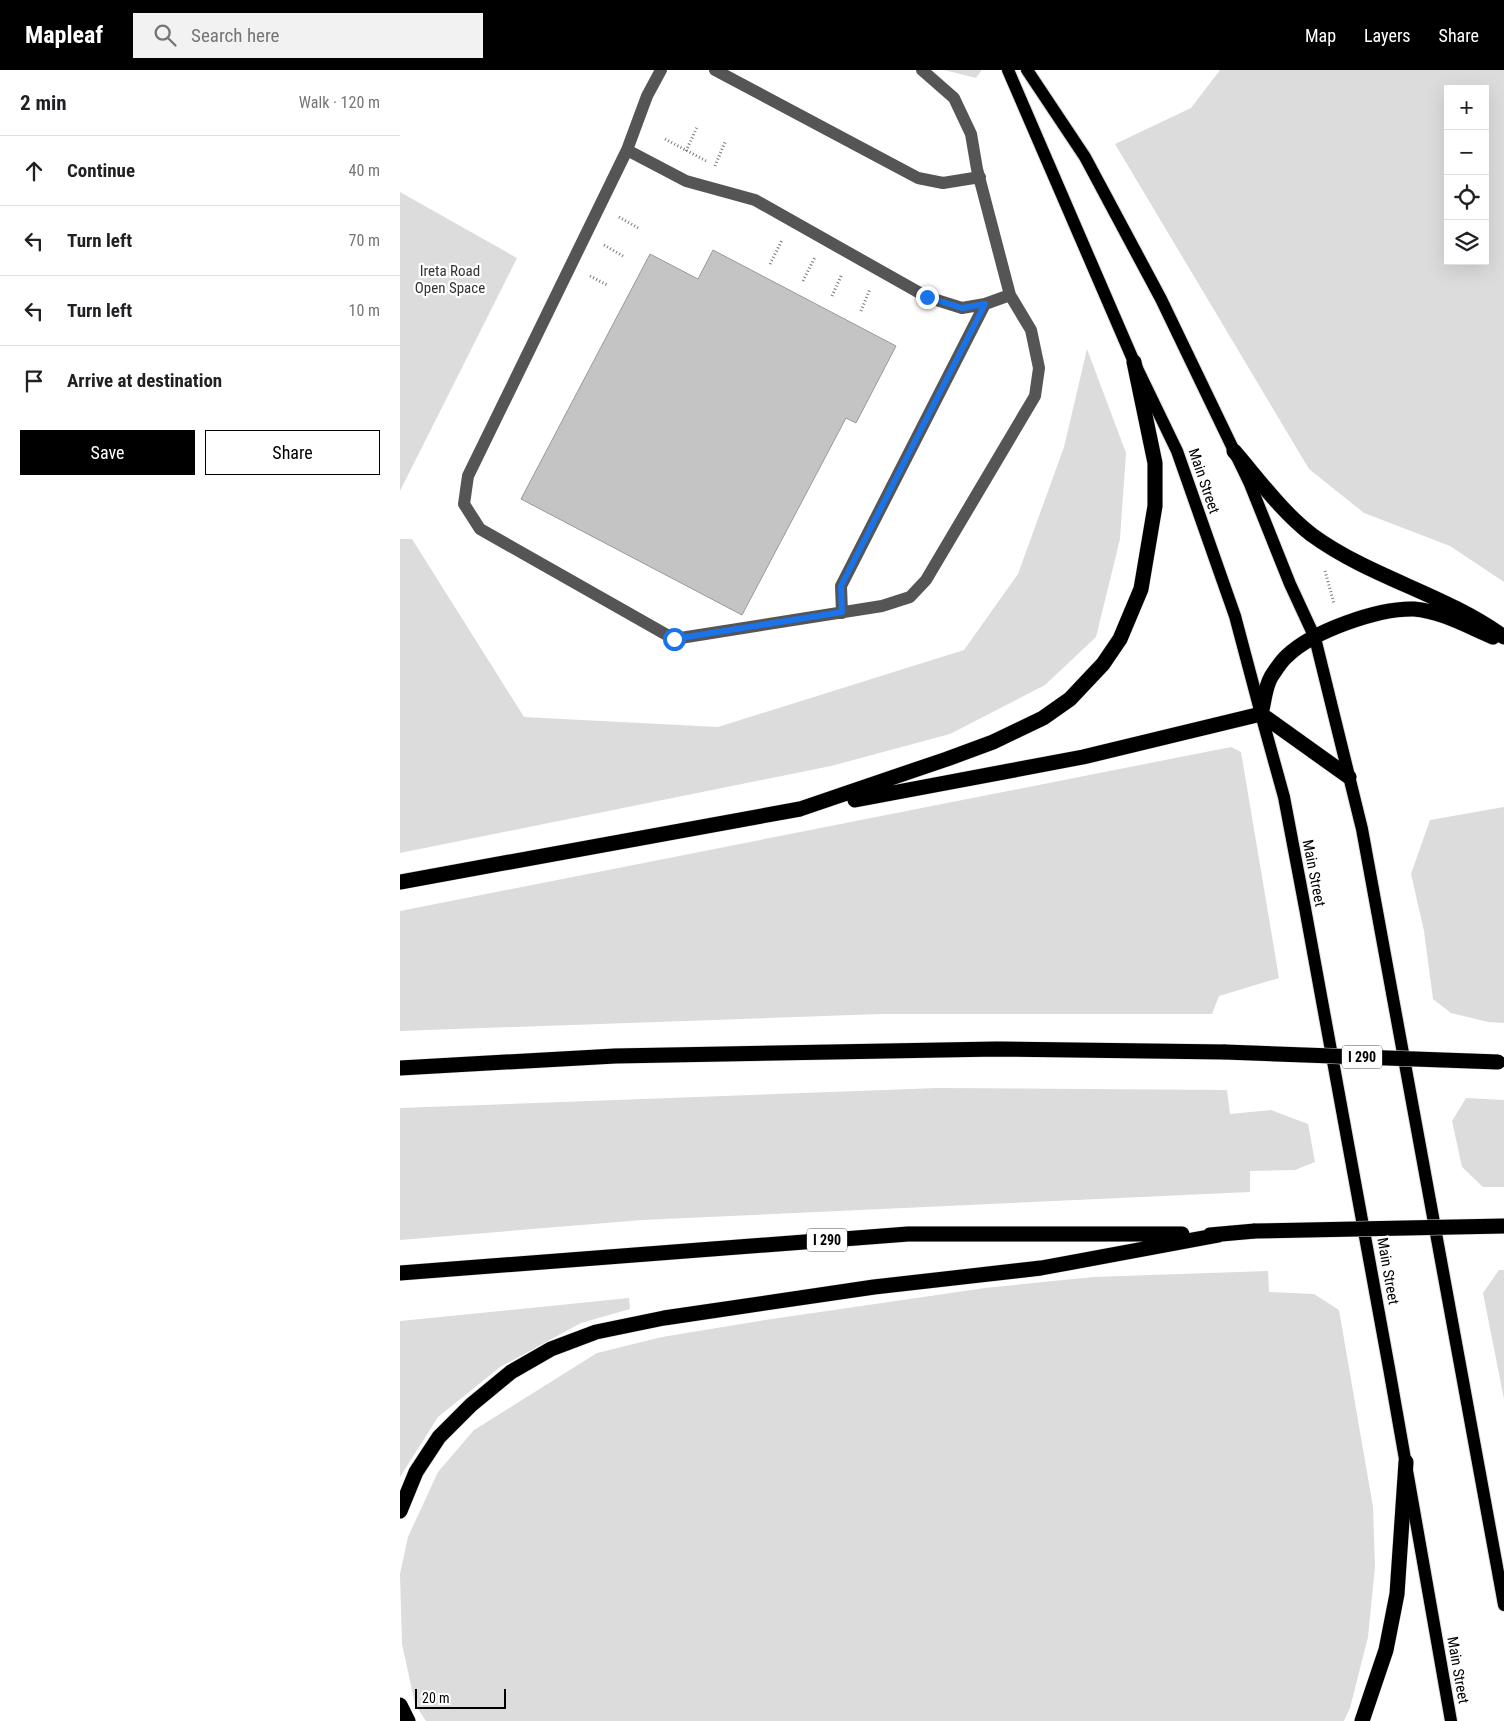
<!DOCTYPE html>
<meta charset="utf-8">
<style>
body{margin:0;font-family:"Roboto Condensed",sans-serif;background:#f2f2f2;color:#202124}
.controls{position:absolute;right:15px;top:15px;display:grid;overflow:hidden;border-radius:0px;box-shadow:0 5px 20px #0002}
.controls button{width:45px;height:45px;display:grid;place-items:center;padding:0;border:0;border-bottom:1px solid #e0e0e0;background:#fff;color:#202124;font:25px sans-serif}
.scale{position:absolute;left:15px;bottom:12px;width:91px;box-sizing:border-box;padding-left:5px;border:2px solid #000;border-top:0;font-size:14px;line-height:18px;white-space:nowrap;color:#000;-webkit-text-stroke:4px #fff;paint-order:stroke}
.stop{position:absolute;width:15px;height:15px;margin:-11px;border:4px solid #1a73e8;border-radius:50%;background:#fff}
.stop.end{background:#1a73e8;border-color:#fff;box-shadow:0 1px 5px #0008}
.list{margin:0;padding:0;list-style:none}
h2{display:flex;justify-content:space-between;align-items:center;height:65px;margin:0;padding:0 20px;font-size:21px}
h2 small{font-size:16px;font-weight:400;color:#757577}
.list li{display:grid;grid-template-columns:32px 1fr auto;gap:15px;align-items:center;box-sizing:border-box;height:70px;padding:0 20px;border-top:1px solid #e0e0e0}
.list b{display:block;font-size:19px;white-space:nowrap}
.list em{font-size:16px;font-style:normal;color:#757577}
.actions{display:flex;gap:10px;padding:15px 20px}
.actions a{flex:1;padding:11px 0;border:1px solid #000;border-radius:0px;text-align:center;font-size:18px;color:#000}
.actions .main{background:#000;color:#fff}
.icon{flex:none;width:28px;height:28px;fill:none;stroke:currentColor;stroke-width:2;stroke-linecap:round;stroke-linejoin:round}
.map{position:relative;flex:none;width:1104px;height:1651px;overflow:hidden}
header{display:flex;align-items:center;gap:30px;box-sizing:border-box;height:70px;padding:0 25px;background:#000;color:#fff}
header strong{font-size:24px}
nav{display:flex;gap:28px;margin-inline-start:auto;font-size:18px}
.search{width:350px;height:45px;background:#f2f2f2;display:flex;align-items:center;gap:12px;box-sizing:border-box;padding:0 18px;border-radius:0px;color:#757577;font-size:19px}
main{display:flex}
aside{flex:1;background:#fff}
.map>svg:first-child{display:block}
.green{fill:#dcdcdc;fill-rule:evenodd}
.building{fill:#c4c4c4;stroke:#999}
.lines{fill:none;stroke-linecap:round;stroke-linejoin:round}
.major-casing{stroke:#dbdbdb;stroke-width:14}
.highway-casing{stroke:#dbdbdb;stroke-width:16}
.path{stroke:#777;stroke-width:3;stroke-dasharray:1 2.5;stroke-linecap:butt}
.minor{stroke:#555;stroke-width:12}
.major{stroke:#000;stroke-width:12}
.highway{stroke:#000;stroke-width:15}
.highway-bridge-casing{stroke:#dbdbdb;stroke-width:16;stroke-linecap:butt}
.highway-bridge{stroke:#000;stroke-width:15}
.route{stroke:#1a73e8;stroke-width:6}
.labels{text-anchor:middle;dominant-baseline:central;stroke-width:4.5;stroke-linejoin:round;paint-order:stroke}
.shield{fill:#fff;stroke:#4c4c4c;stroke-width:1}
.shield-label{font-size:14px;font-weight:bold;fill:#000}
.park-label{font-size:15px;fill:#333;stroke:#fff}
.street-label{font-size:15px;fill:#000;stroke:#fff}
</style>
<header>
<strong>Mapleaf</strong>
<div class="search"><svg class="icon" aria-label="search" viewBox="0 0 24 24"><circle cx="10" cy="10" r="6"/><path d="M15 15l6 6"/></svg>Search here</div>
<nav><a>Map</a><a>Layers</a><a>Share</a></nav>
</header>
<main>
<aside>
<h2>2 min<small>Walk · 120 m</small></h2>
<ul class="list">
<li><svg class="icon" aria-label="ahead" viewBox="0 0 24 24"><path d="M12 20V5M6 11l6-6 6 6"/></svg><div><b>Continue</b></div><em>40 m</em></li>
<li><svg class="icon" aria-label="left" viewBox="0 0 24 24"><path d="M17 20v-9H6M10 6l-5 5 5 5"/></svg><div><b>Turn left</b></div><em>70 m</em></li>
<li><svg class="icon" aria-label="left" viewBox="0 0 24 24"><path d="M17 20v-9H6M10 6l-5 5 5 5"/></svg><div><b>Turn left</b></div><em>10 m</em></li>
<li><svg class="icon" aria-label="arrive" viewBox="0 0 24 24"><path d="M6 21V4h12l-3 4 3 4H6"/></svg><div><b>Arrive at destination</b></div></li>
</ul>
<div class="actions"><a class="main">Save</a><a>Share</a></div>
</aside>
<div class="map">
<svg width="1104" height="1651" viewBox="0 0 1104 1651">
<rect width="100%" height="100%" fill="#fff"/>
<!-- green -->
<path class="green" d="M544,0h37v1l-5,7z
M820,0h284v512l-54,-36 -86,-33 -55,-44 -194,-325 76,-36zM1048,19h37v172h-37z
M0,122l117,66 -117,233z
M687,279l39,104 -6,86 -24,98 -51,48 -95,49 -119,32 -431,87v-314h12l112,178 194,10 246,-77 54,-76 46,-127z
M831,677l10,5 38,226 -60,18 -7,18h-331l-481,17v-120z
M1104,737v216l-16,-1 -37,-9 -18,-14 -9,-68 -13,-57 19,-54z
M538,1018l289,2 3,24 41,-4 37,14 7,38 -20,8 -45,1v21l-608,28 -242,20v-132z
M1066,1028l38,2v87h-21l-21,-20 -10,-46z
M1099,1200h5v129l-21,-106z
M868,1201l1,21 45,2 25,16 34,197 2,60 -7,70 -18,71 -6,13h-918l-11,-17 -13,-60 -2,-70 8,-37 30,-65 36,-42 123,-77 65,-16 103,-17 220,-32 108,-11z
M229,1228l1,11 -49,14 -81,44 -62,50 -38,60v-156z"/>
<!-- building -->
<path class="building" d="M313,180l183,96 -40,77 -10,-5 -104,197 -221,-116 129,-245 48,25z"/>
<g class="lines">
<defs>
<path id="major" d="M608,0l126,292 43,89 58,165 26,98 23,83 21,111 84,460 62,353
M627,0l58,87 76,142 89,185 40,100 25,54 47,191 142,776"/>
<path id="highway" d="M834,381c25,29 48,61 78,84 59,43 133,59 192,102
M861,644c3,-11 4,-27 10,-37 4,-6 10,-16 16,-21 26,-25 91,-48 127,-47 27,2 55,18 79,28
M455,730l228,-43 178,-43 88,63
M0,812l400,-73 147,-50 46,-17 50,-24 27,-19 33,-35 17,-25 21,-50 14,-83v-43l-21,-101
M0,998l215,-12 382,-7 228,3
M810,1165l45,-4
M0,1203l508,-39h274
M0,1441l16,-39 23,-35 32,-32 40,-33 40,-23 45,-17 68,-14 210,-31 167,-19 178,-33
M0,1635l8,16
M962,1651l24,-71 11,-56 9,-132"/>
</defs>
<!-- major casing -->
<use href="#major" class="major-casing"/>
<!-- highway casing -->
<use href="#highway" class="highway-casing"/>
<!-- path -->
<path class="path" d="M265,69l43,23
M286,81l11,-24
M315,96l10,-24
M219,147l19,11
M204,175l19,11
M370,194l12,-24
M190,206l17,9
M403,211l12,-24
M432,226l10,-22
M461,241l9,-22
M925,501l9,33"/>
<!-- minor -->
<path class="minor" d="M261,0l-14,26 -20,54 -159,326 -4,28 16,25 194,110 208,-33 28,-9 16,-17 109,-184 4,-28 -8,-38 -21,-35 -33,-126 -6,-35 -17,-36 -32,-28
M315,0l203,108 25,5 37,-6
M227,80l59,31 69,19 172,97 35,11 23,-4 25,-9
M442,543l-1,-27 144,-282"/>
<!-- major -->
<use href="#major" class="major"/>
<!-- highway -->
<use href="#highway" class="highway"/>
<defs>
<path id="highway-bridge" d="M825,982l273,10
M855,1161l249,-5"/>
</defs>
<!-- highway-bridge casing -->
<use href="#highway-bridge" class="highway-bridge-casing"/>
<!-- highway-bridge -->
<use href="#highway-bridge" class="highway-bridge"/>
</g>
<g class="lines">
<!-- route -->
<path class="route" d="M274,569l168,-27 -1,-26 144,-282 -23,4 -35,-11"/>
</g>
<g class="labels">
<!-- shield labels -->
<g class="shield">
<rect x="942" y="975.5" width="40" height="23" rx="4"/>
<rect x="407" y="1158.5" width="40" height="23" rx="4"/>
</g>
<g class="shield-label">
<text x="962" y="987">I 290</text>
<text x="427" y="1170">I 290</text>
</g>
<!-- park labels -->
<g class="park-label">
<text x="50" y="201">Ireta Road<tspan x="50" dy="17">Open Space</tspan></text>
</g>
<!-- street labels -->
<g class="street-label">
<text transform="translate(804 411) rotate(71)">Main Street</text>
<text transform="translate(914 803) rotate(79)">Main Street</text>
<text transform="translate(988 1201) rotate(80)">Main Street</text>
<text transform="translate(1058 1600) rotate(80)">Main Street</text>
</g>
</g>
</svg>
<div class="controls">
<button>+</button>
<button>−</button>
<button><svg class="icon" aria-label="locate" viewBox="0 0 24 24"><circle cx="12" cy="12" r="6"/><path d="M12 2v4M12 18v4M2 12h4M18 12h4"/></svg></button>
<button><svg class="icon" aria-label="layers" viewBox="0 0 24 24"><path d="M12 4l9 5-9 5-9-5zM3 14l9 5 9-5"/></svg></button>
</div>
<div class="scale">20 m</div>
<div class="stop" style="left:274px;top:569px"></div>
<div class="stop end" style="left:527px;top:227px"></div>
</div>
</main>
